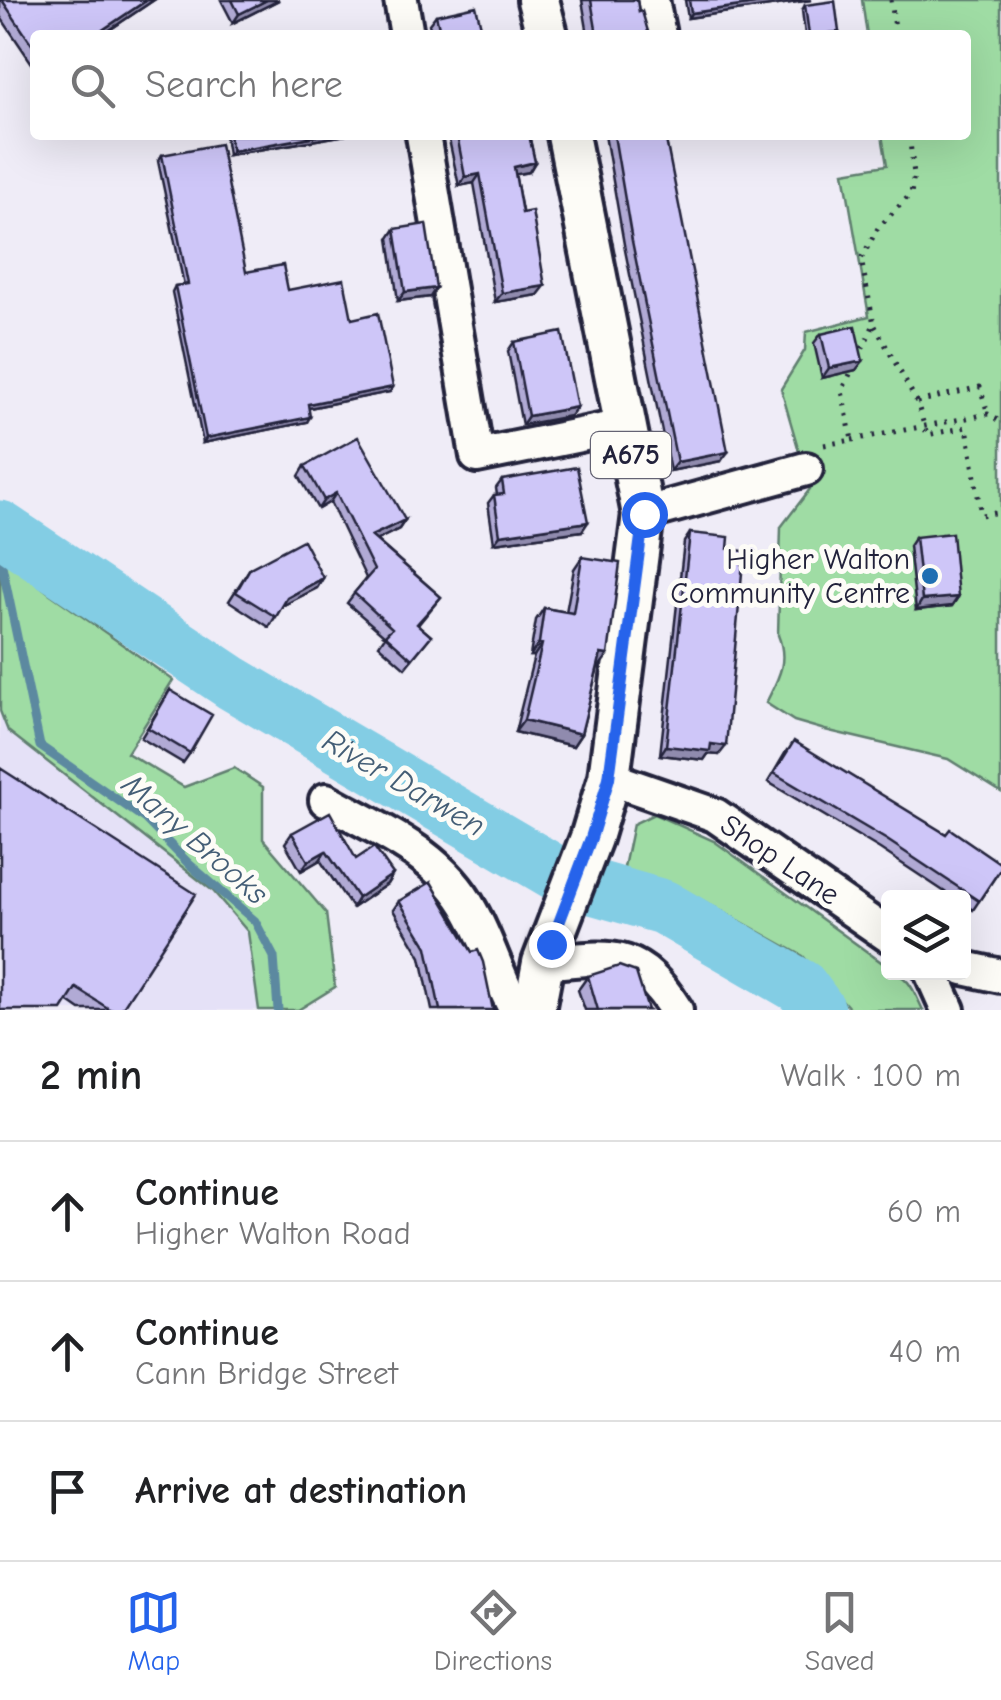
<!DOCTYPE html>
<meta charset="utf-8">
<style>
body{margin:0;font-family:"Comic Neue",sans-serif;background:#f6f6f6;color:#202124}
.controls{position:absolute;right:30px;bottom:30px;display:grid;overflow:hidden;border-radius:10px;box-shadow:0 10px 40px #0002}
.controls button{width:90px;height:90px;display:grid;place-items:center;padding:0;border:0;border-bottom:2px solid #e0e0e0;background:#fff;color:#202124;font:50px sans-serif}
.stop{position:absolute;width:30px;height:30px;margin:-22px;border:8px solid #2563eb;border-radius:50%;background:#fff}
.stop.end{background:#2563eb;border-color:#fff;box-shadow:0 2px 10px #0008}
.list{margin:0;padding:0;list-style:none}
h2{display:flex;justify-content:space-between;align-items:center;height:130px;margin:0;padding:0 40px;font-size:42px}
h2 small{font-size:32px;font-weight:400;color:#757577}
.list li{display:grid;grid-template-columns:65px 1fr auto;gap:30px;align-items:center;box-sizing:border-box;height:140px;padding:0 40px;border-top:2px solid #e0e0e0}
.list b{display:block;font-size:38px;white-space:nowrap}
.list p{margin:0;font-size:32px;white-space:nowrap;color:#757577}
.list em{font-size:32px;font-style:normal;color:#757577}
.icon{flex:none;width:55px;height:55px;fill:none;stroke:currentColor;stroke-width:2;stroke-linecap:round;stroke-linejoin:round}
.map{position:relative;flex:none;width:1001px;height:1010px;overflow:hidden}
.search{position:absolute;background:#fff;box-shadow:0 10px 40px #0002;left:30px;right:30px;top:30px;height:110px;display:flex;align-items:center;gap:25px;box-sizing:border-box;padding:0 35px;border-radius:10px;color:#757577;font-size:38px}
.sheet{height:550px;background:#fff}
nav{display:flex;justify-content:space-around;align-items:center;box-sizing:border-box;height:140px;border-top:2px solid #e0e0e0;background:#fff;font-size:28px;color:#757577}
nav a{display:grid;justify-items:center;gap:5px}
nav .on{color:#2563eb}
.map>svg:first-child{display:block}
.built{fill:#e5e1f7}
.green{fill:#9fdca4;stroke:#607f70;stroke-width:2.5}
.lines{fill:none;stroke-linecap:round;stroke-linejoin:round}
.stream{stroke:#5c89a0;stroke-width:9}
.river{stroke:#83cde4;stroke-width:55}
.minor-casing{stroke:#22223b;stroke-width:40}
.major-casing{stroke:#22223b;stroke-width:48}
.path{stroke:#22223b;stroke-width:5;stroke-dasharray:2.5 8;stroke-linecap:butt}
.minor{stroke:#fdfcf7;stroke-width:32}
.major{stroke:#fdfcf7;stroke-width:40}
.wall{fill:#b1aad5;stroke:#22223b;stroke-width:2.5}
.shaded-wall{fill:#908bae;stroke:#22223b;stroke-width:2.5}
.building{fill:#cec6f8;stroke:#22223b;stroke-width:2.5}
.route{stroke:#2563eb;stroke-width:12}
.poi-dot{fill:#1f6fb2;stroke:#fdfcf7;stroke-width:4}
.labels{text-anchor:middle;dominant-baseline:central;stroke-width:10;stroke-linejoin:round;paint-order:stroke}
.shield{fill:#fdfcf7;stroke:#646373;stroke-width:2.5}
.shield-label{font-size:28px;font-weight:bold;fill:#22223b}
.poi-label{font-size:30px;fill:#22223b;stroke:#fdfcf7;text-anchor:end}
.street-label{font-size:30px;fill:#22223b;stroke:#fdfcf7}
.water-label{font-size:32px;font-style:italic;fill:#445e76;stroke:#fdfcf7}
</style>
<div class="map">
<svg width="1001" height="1010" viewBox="0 0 1001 1010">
<rect width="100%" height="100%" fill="#efecf7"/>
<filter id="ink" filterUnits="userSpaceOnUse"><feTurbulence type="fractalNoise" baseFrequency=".01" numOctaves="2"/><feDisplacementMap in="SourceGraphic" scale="20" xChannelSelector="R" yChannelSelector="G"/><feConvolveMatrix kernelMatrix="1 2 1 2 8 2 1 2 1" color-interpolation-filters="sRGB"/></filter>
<g filter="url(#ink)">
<!-- built -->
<path class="built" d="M0,712l8,19 205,160 35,41 11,78h-259z"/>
<!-- green -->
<path class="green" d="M862,0h139v792l-53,-33 -123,-29 -31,-9 -28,-18c12,-24 23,-41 12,-68l3,-108 29,-38 -29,-100 24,-39 1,-18 63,-16 -25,-144 43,-7 -5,-30h84v-100h-99z
M0,554l49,39 124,87 -46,73 57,34 50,-19 29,19v52l63,74 9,74 -37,23h-39l-11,-78 -35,-41 -205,-160 -8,-20z
M654,814l60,27 174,126v5c21,1 27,22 35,38h-72l-48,-54 -121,-67 -59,-17 10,-48z"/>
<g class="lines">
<!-- stream -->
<path class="stream" d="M0,556l40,190 105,73 44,45 66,57 19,36 4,53"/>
<!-- river -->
<path class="river" d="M0,528l232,155 336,197 95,27 138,80 17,23"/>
<defs>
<path id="minor" d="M401,0l6,35
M652,0l7,35
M423,135l54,321 147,-30
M643,514l163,-45
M609,778l106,37 173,120
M326,800c54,31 114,53 145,111 18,32 27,67 45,99
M543,963c67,-6 93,-16 133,47
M964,968l37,8
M931,972l17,38"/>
<path id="major" d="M538,0l9,35
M534,1010l9,-47 48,-125 18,-60 34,-264 -75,-379"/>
</defs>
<!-- minor casing -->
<use href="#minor" class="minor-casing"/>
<!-- major casing -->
<use href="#major" class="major-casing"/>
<!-- path -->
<path class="path" d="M891,0l5,35
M875,326l42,76 10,33 40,-8 14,88 20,-3
M858,358l16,-34 -13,-65 17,-31 33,-34 3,-20 -5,-39
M917,402l63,-15 8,27
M852,440l136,-26 13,8
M824,445l28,-5 -10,-49 11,-23"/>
<!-- minor -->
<use href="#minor" class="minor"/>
<!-- major -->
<use href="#major" class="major"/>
</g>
<!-- wall -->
<path class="wall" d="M0,0h154l-52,35h-67v33l-35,-52z
M221,0h58l-46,23z
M582,0h55l2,12 10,23h-61z
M685,0h126l-123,18z
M805,5l34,27 -3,3h-31l-3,-25z
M436,15l47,20h-51l-3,-11z
M225,135h121l-118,20z
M448,135h81l6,27 -6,10 -14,2 23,121 -43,7 -21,-119 -15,3z
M605,135h60l56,326 -51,10 -45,-221z
M162,155l84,117 106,47 41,68 -3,5 -81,16 -2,14 -104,21 -31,-151 3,-6 9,-1 -26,-124z
M395,229l41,59 -6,9 -32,4 -9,-63z
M821,334l35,36 -34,8 -8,-35z
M514,342l63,65 -7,9 -48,9 -14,-74z
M305,466l100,54 -6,9 -23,11 65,57 -23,28 13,11 -26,32 -26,-23 6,-9 -38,-33 19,-25 -36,-76 -12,7 -19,-33z
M502,480l80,51 -88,12 -6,-40 6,-8h3l-1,-7z
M690,533l38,16 -9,206 -11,-1 -4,6 -44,-5 24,-213z
M915,537l43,60 -6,9 -36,4 -7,-64z
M582,557l17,110h-1l-17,67 -8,12 -58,-14 19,-76h-4l6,-36 8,-12 22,4 8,-43z
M250,568l73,10 -6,10 -35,18 -13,21 -40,-26z
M170,690l20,63 -7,10 -42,-25z
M787,750l159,84 55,34 -28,42 -9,-6v-6h-10l-74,-49 -112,-67z
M0,768l121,242h-41l-13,-9z
M292,833l64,26 37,15 -6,10 -35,24 -32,-48 -19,11 -16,-28z
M399,901l73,51 21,58h-61l-11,-53 -28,-47z
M588,976l60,34h-63l-7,-20z"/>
<!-- shaded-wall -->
<path class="shaded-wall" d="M147,0h7l-52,35h-7z
M267,0h12l-46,23 6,-9z
M782,0h29l-123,18 3,-5z
M322,135h24l-118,20 4,-4z
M535,162l-6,10 -22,4 7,-9z
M480,174l-6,9 -15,3 6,-9z
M545,286l-7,9 -43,7 7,-9z
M436,288l-6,9 -32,4 7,-9z
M863,361l-7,9 -34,8 7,-10z
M393,387l-3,5 -86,17 4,-5z
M577,407l-7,9 -48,9 6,-9z
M310,417l-3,5 -104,21 3,-5z
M728,452l-7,9 -51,10 7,-9z
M336,493l-6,9 -12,7 6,-9z
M405,520l-6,9 -34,17 6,-10z
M588,522l-6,9 -88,12 6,-8z
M323,578l-6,10 -37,19 7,-9z
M958,597l-6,9 -36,4 6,-10z
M539,643l3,1 -8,12h-4z
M601,654l7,1 -9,12 -6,-1z
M524,720l57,14 -8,12 -58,-14z
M711,744l15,2 -7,9 -11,-1 -4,6 -44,-5 6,-9z
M326,851l-6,9 -19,11 7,-10z
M393,874l-6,10 -35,24 6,-10z"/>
<!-- building -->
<path class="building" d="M2,0h145l-52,35h-60v14z
M232,0h35l-28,14z
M591,0h46l2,12 3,-1 7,24h-52z
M689,0h93l-91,13z
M835,1l4,31 -30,3 -4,-30z
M476,6l7,29h-42l-5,-20z
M229,135h93l-90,16z
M457,135h72l6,27 -21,5 8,46 10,-2 13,75 -43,7 -22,-119 -15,3z
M614,135h51l63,317 -51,10 -45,-221z
M220,144l26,128 37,-7 5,25 56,-11 8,40 26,-6 15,74 -85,17 2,13 -104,21 -31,-152 13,-2 -26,-129z
M426,224l10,64 -31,4 -10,-63z
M855,326l8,35 -34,7 -8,-34z
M562,332l15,75 -49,9 -14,-74z
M358,437l47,83 -34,16 70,61 -24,27 14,12 -19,23 -27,-24 7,-7 -38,-35 20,-23 -38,-77 -12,7 -19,-34z
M577,467l11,55 -88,13 -6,-40 10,-1 -2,-14z
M690,533l39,4 -1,12 16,2 -18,195 -15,-2 -1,7 -44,-5z
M952,533l6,64 -36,3 -7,-63z
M303,540l20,38 -36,20 -11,19 -40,-25 14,-24z
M582,557l38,6 -12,92 -7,-1 -20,80 -57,-14 18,-76 -3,-1 5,-35 29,5z
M170,690l42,25 -22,38 -42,-25z
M794,741l152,93 4,-5 51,35v4l-22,33 -92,-61 -113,-67z
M0,768l196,126 -75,116h-10l-35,-22 -14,22h-62z
M330,812l26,47 18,-12 19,27 -35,24 -32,-47 -18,10 -16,-28z
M431,882l41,70 6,-2 5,12 10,48h-53l-13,-63 -28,-46z
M619,966l17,6 12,38h-50l-10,-34z"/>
</g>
<g class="lines" filter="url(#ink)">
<!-- route -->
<path class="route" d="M551,944l40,-106 18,-60 35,-264"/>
</g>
<!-- markers -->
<circle class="poi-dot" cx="930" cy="576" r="10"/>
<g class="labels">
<!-- shield labels -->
<rect class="shield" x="591" y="432" width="80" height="46" rx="8"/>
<g class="shield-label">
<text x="631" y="455">A675</text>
</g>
<!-- poi labels -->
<g class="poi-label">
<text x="910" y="559">Higher Walton<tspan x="910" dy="34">Community Centre</tspan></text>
</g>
<!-- street labels -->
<g class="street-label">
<text transform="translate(780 860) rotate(34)">Shop Lane</text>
</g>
<!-- water labels -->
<g class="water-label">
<text transform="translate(404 783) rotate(30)">River Darwen</text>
<text transform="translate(195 839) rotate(41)">Many Brooks</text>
</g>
</g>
</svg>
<div class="controls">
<button><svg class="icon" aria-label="layers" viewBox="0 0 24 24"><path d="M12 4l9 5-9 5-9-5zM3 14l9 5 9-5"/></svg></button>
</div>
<div class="stop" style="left:644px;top:514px"></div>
<div class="stop end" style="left:551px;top:944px"></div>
<div class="search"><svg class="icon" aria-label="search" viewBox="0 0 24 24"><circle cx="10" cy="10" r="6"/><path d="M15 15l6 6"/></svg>Search here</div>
</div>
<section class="sheet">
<h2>2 min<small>Walk · 100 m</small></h2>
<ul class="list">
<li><svg class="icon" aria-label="ahead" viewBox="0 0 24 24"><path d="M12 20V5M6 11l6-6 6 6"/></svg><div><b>Continue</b><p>Higher Walton Road</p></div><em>60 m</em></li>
<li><svg class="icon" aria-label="ahead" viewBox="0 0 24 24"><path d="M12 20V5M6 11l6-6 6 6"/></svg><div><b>Continue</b><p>Cann Bridge Street</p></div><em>40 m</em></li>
<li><svg class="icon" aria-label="arrive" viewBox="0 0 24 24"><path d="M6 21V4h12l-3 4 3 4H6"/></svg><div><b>Arrive at destination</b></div></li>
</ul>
</section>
<nav>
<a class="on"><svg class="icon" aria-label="map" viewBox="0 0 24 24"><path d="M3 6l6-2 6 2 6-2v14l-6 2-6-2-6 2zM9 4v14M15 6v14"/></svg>Map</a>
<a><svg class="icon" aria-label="directions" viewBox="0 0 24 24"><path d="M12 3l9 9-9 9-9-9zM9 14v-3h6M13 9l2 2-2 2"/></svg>Directions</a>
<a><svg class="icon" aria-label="saved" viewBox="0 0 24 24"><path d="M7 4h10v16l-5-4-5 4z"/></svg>Saved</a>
</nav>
